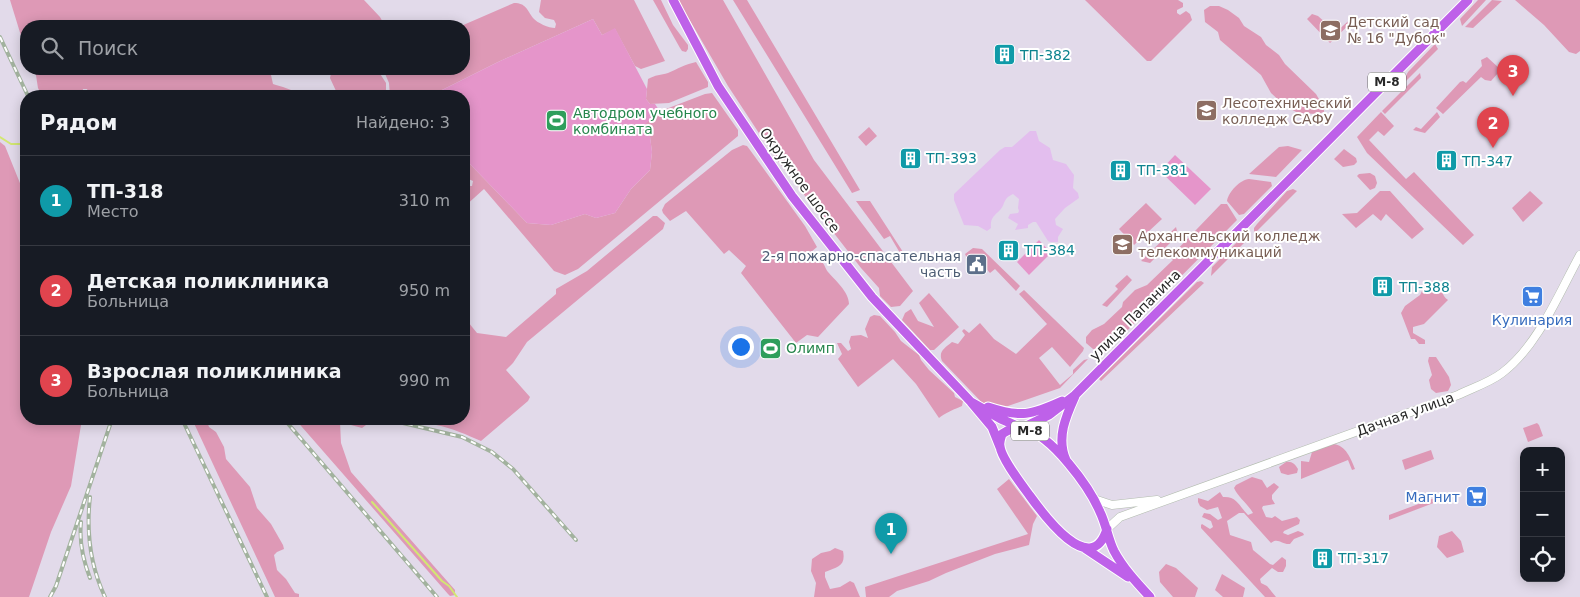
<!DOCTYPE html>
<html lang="ru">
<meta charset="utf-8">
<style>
body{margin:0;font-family:"DejaVu Sans",sans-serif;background:#20242c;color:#f1f3f6}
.controls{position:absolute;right:15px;bottom:15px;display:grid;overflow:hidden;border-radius:10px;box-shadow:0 2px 12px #0003}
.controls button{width:45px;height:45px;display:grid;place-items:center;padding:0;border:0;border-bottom:1px solid #363941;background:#171b24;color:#f1f3f6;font:25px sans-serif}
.you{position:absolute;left:740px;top:346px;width:18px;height:18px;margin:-12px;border:4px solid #fff;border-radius:50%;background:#1a73e8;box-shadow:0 0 0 8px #1a73e833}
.badge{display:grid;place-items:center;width:32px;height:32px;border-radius:50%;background:#7c3aed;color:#fff;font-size:16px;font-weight:700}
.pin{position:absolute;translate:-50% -41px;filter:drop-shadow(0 1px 2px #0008)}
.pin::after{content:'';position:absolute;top:26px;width:18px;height:15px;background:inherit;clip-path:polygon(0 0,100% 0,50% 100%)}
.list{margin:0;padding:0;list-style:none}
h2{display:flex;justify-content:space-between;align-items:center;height:65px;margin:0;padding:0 20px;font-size:21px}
h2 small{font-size:16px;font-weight:400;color:#9ea1a6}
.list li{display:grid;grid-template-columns:32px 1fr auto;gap:15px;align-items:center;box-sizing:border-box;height:90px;padding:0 20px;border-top:1px solid #363941}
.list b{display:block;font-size:19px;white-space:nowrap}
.list p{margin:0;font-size:16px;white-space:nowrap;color:#9ea1a6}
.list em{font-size:16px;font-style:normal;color:#9ea1a6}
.icon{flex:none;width:28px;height:28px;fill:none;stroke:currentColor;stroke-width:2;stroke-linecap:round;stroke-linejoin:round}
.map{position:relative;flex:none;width:1580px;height:597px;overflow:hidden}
.search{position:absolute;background:#171b24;box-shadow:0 2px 12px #0003;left:20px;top:20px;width:450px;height:55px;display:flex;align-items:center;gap:12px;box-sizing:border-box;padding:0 18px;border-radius:20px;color:#9ea1a6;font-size:19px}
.panel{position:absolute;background:#171b24;box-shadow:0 2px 12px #0003;left:20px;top:90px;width:450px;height:335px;border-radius:20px}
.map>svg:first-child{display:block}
.green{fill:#de99b6}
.sand{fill:#e3beee}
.pitch{fill:#e595ca}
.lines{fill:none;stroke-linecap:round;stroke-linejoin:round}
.stream{stroke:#d2e772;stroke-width:2}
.minor-casing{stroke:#b2bcae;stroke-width:9}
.major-casing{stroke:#fff;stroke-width:11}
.minor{stroke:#fff;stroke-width:8}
.major{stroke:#be61e9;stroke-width:9}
.rail-casing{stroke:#a2b29e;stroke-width:4}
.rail{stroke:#fff;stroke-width:2;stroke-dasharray:5.5;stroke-linecap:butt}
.labels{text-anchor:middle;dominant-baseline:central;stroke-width:4;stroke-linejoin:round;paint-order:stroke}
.shield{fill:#fff;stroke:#686868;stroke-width:1}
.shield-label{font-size:12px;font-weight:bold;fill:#282828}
.education-label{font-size:14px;fill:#785e54;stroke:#fff;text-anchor:start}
.culture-label{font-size:14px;fill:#0d838f;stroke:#fff;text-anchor:start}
.leisure-label{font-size:14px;fill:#27864d;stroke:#fff;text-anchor:start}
.street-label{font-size:14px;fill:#282828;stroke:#fff}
.service-label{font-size:14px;fill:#4e5e75;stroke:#fff;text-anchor:end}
.shop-label{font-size:14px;fill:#366cbe;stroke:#fff}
</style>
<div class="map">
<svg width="1580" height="597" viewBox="0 0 1580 597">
<rect width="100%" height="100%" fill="#e2daea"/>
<!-- green -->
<path class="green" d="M10,0h354l16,17 5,9h-359v26z
M541,0h93l31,61 -24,8 -6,-3 -20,-37 -13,6 -9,-16 -95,43 -68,34h-40l-1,-13 -6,-14h81v-43h-3l53,-23c12,0 13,7 19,15 4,5 16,10 22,10l1,-4 -2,-4 -9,-2 -6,-6z
M653,0h8l12,25 15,20v4l-2,3 -4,-1 -2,-3z
M678,0h45l91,160 99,131 -13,15 -9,1 -11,-11 -1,-8 -18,-20 -87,-112 -46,-70z
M733,0h14l113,190 -8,3z
M1085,0h93l5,3v4l-6,3v3l3,2 6,-4 4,3 2,6 -41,41h-4z
M1478,0h8l-24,26 -2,-7z
M1492,0l10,1 -29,27 -8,-1z
M1515,0h65v51l-4,3 -7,-2 -25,-27z
M1210,6h9l9,4 11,8 5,8 17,11 5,8 13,10 6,9 31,30 8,14v4l-7,2 -19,-1 -13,-7 -14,-13 -10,-18 -41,-35 -2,-8 -13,-10 -1,-12z
M1312,14l6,2 18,16 18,-16h4l-28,27 -23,-24z
M1435,44l3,5 -33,33 -2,-1 5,-9z
M1487,57l12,11v4l-8,9 -6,-1 -4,-3 -38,37 -7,-6 24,-26 3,-1 3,2 16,-17 -1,-6z
M696,62l12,20v5l-39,16 -19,1 -4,-5 2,-20c7,-4 13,-4 20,-6 9,-4 18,-9 28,-11z
M35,69h230l6,6 2,9 3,1 7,2 24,9h-217l-3,-7h-4l-1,7h-40l-4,-8z
M332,69h45l9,14v11l-5,2h-46l1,-5 -6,-13z
M1420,73l1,5 -36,36 -3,-3z
M712,93l26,37v6l-160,133 -13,6 -11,-4 -70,-82 -20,18v-21h8l1,-5 -7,-3 -2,-3v-23l4,10 59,61 24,2 34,-11 11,4 19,-5 16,-24 19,-19 2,-18 -3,-23 -4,-6 21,-14 39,-15z
M1381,112l13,14 -10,10 -6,-5 -9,9 37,39 8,-7 60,63 -11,10 -96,-92 -10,-16z
M1437,112l3,5 -15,16 -12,-3 3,-3 5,2z
M869,127l8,9 -11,10 -8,-9z
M0,142l5,4 21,52v221h56l-11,67 -20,46 -22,65h-29z
M743,145l4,1 3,4 55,76 12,21 -6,5c2,5 7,6 11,10 3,3 4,8 6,10 7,8 21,20 21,32l-31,33 -11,-2 -11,8 -55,-70 5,-7 -17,-16 -5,4 -38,-43 -16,10 -7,-8 -1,-3 3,-6 67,-54z
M1288,146l14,4 -26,27 -27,-3 30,-27z
M1344,149l12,9 1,4 -3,3 -11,2 -9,-8z
M1370,173l5,3 2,7 -2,5 -5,2 -13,-14 2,-2z
M1249,179l22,3 1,4 -28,28 -5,1 -12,-14c2,-10 13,-21 22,-22z
M1293,189l4,2 -43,43v-6l3,-4 30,-33z
M1380,191h10l34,38 -12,10 -26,-25 -5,7 -8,-7 -17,14 -14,-14 15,-1z
M1530,191l13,12 -20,19 -11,-14z
M856,201h14l33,51 -3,1 -10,-17 -6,3z
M1146,203l16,16 -28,26 -15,-16z
M1221,204h6l10,16 -132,133 -12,-4 -7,-6v-6l6,-7 12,-6 18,-17 1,-5 12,-12 12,-5 26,-25 -3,-3z
M653,216h4l8,7 -2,6 -136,113 -14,21 -7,7 24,27 -2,4 -47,40c-14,-6 -29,-13 -45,-16 -11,-2 -16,-1 -27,-6h55v-102l13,16 29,4 50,-43v-5l31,-18z
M1176,227l2,8 -28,28 -9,-2z
M1242,240l2,3 -33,33 1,-9 26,-26z
M973,248l9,1 38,37 -4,5 -21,-22 -5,4 -10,-11 -12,-2 -3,-6z
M1127,275l5,5 -25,27 -5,-2 16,-16 -3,-3z
M1201,281l3,2 -103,98 -2,-2 98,-97z
M1433,281h5c7,7 3,10 6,15 1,2 3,3 4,4l-24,24 -11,3v6l12,7v4h-6l-4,-5h-4l-10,-26 4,-7 15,-11 5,-10z
M1024,290l60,58 -1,3 -13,16 -18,-20 -13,11 21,27 13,-11v-4l11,-10 4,-1 -28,29 -69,24 -49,-51c-4,-10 3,-13 10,-19l6,2 7,-9 -3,-4 2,-2 5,4 11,-10 14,16 22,15 31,-30 -28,-30z
M929,293l30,34 -25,23h-4l-28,-30 3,-7 6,-4 7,12 16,6 -15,-24z
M874,315l6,1 15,16 6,9 18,14 2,5 8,10 25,23 1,4 8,4 -1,5c-5,2 -19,8 -23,12l-23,-34 -23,-25 -35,28 -20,-28 4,-5 -5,-11h4l7,8 3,-2 -2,-7 2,-6 10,-1 7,3 -3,-9 5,-12z
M1429,357h7l13,20 2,8 -3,6 -12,2 -5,-4 -2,-9 3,-5 -4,-14z
M192,419h14l3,8 7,5 8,15 2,12 24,28 7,21 14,16 12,21 1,4 -7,3 -3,3 3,15 9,9 9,14 4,1v3h-24z
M295,419h69l2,6 -4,3 -22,-6 1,21 10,29 104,118v5l-5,1 -2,-2z
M1537,423l2,2 4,11 -15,6 -5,-14z
M1333,444c13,1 18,15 22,25l-3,1 -4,-10 -47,19v-18l8,1 3,-10z
M1431,450l3,9 -29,11 -3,-10z
M1286,462c6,-1 9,2 12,7l-1,4 -9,2 -7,-2 -2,-6z
M1252,477l10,3 5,8 7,-5 5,4 -7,8v4l3,5 -12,2 -1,2 4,9 6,1 3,-2 7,5 15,-4 3,3 -1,4 -15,7 -1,2 5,2 10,-4 5,2 1,2 -10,4 -4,5c-8,1 -12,-7 -19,-1l-27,-30h-5l-12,8 3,14 21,7 2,8 17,14 3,1 9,-8 4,3v6l-3,6h-5l-6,-4 -12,11 1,4 6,3 9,11h-11l-64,-69v-3l1,-1 8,5 3,-2 -2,-6 -9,-4 2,-4 6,1 8,6 4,-2 -4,-11 -11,3 -7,-4 -2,-4v-4l10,3 12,-9 3,5c14,-1 16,9 25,18l5,-2c-5,-9 -15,-16 -19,-25l2,-3z
M1009,479l28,37 -4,8 -4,21 -34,9 -49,19 -17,8 -32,10 -8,6h-23l-1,-10 163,-53 -31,-45z
M1440,496l4,3 -55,21v-5z
M1452,531l9,10 3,11 -17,6 -10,-11 2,-11z
M835,548l8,3c3,15 -5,16 -18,21v5l5,12 10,-2 10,-6 4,2 6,14h-46l2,-14 -5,-12 1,-12 9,-6 9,-2z
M1166,564l10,4 22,20 -3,9h-22l-13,-15 -1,-10z
M1222,574l23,14 -2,9h-20l-8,-7z"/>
<!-- sand -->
<path class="sand" d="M1030,131h6l3,10 11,7 3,12 13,4 8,11 -1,13 5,5 1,5 -14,10 -10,11 1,6 7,4 -5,8v5h-8l-2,-1 -12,-19h-3l-5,3v3l-13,2 3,-6 -10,-6 2,-4 8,-1 1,-2 -1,-3 1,-9 -6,-5c-11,5 -7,10 -13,16 -6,6 -10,8 -9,18l-4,3 -9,-5 -14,-1 -10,-25v-6l46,-44 5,-3h7z"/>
<!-- pitch -->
<path class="pitch" d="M593,19l9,16 13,-7 32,61 -1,10 4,5h5l6,9 -15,10 3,6 3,23 -2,18 -19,19 -16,24 -19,5 -11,-4 -34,11 -24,-2 -59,-61 -4,-10v-56h-34l68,-34z
M1175,155l36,34 -16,16 -35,-34z
M1039,240l12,13 -22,22 -12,-13z"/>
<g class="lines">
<!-- stream -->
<path class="stream" d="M0,137l11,7h12l3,-5
M372,502l70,79 7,5 8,11"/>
<defs>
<path id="minor" d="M1094,499l18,6 45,-5
M1107,529l13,-12 338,-122c14,-7 31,-12 44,-22 36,-27 57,-80 78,-118"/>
<path id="major" d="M673,0l45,86 74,110 80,101 99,105 21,25 8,20
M971,402l30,17 21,9 27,-13 26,-20 393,-395
M988,407c33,11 43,8 74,-6
M1066,460c-10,-22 0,-44 9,-64
M1107,529c-16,51 -64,-15 -77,-33 -8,-11 -29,-38 -30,-50 -1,-4 1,-8 2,-12 6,-4 14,-8 22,-6 28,8 65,58 76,84 6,12 8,27 14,39 9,17 23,32 36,46
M1083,547l45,30"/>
</defs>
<!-- minor casing -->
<use href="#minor" class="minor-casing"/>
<!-- major casing -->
<use href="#major" class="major-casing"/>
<!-- minor -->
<use href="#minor" class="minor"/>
<!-- major -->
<use href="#major" class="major"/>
<defs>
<path id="rail" d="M0,37l28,59
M182,419l85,178
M284,419l153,178
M386,419l76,18 30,15 21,17 63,71
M90,497c-4,36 0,68 15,100
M81,522c-2,20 2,38 9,56
M50,597l6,-11 56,-167"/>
</defs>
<!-- rail casing -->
<use href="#rail" class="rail-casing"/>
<!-- rail -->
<use href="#rail" class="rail"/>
</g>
<!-- icons -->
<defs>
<symbol id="school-square" viewBox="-11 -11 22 22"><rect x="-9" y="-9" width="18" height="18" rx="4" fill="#8d6e63" stroke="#fff"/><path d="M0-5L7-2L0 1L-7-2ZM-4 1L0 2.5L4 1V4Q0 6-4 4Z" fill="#fff"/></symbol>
<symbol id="building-square" viewBox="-11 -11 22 22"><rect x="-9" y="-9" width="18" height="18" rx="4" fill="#0f9aa8" stroke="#fff"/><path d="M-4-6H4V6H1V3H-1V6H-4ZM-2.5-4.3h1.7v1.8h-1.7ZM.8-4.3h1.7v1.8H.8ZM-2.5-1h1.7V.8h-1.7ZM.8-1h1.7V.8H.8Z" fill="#fff"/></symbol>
<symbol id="university-square" viewBox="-11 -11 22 22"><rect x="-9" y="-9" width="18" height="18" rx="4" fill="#8d6e63" stroke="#fff"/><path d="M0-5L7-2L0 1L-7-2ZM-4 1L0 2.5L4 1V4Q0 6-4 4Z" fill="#fff"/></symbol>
<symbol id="stadium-square" viewBox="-11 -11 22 22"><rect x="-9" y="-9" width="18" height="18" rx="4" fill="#2e9e5b" stroke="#fff"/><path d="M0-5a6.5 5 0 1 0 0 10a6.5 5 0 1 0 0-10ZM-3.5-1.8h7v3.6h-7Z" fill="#fff"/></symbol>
<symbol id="civic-square" viewBox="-11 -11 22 22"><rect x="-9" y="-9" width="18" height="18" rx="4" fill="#5c6f8a" stroke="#fff"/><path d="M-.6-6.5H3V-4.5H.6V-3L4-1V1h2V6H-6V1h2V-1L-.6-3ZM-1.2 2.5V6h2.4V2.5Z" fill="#fff"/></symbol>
<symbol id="supermarket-square" viewBox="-11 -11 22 22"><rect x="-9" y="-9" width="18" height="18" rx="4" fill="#3f7fe0" stroke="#fff"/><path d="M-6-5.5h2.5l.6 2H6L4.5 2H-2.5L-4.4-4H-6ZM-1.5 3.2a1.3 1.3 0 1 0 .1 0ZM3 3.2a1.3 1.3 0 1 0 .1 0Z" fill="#fff"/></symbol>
</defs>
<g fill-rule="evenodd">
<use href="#school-square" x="1318" y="18" width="25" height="25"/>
<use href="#building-square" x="992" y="42" width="25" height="25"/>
<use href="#university-square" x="1194" y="98" width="25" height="25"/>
<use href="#stadium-square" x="544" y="108" width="25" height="25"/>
<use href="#building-square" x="898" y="146" width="25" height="25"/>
<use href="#building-square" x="1434" y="148" width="25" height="25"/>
<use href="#building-square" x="1108" y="158" width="25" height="25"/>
<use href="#university-square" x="1110" y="232" width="25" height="25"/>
<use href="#building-square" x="996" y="238" width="25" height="25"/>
<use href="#civic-square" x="964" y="252" width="25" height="25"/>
<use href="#building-square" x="1370" y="274" width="25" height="25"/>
<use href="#supermarket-square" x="1520" y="284" width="25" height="25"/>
<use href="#stadium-square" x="758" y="336" width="25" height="25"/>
<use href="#supermarket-square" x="1464" y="484" width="25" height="25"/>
<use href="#building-square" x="1310" y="546" width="25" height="25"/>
</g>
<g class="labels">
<!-- shield labels -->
<g class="shield">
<rect x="1368" y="72.5" width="38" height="19" rx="4"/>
<rect x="1011" y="421.5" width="38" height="19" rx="4"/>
</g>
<g class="shield-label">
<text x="1387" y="82">М-8</text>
<text x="1030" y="431">М-8</text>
</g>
<!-- education labels -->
<g class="education-label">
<text x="1347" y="22">Детский сад<tspan x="1347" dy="16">№ 16 "Дубок"</tspan></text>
<text x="1222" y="103">Лесотехнический<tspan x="1222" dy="16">колледж САФУ</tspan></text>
<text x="1138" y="236">Архангельский колледж<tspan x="1138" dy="16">телекоммуникаций</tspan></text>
</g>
<!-- culture labels -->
<g class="culture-label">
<text x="1020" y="55">ТП-382</text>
<text x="926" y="158">ТП-393</text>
<text x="1462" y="161">ТП-347</text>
<text x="1137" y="170">ТП-381</text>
<text x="1024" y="250">ТП-384</text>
<text x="1399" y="287">ТП-388</text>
<text x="1338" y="558">ТП-317</text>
</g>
<!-- leisure labels -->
<g class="leisure-label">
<text x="573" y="113">Автодром учебного<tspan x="573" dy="16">комбината</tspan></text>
<text x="786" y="348">Олимп</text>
</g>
<!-- street labels -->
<g class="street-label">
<text transform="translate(800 180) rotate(54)">Окружное шоссе</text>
<text transform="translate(1135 315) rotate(-45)">улица Папанина</text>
<text transform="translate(1405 414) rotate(-20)">Дачная улица</text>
</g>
<!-- service labels -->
<g class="service-label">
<text x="961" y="256">2-я пожарно-спасательная<tspan x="961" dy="16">часть</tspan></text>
</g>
<!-- shop labels -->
<g class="shop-label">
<text x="1532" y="320">Кулинария</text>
<text x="1460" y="497" text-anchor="end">Магнит</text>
</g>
</g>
</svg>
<div class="controls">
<button>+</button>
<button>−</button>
<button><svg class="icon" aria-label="locate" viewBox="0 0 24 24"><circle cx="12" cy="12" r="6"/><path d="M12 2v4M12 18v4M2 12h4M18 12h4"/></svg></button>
</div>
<div class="you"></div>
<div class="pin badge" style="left:891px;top:554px;background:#0f9aa8">1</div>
<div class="pin badge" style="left:1493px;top:148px;background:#e0444e">2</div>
<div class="pin badge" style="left:1513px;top:96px;background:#e0444e">3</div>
<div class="search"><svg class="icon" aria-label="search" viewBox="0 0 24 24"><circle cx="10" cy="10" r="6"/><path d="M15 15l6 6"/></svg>Поиск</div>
<section class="panel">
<h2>Рядом<small>Найдено: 3</small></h2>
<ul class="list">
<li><span class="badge" style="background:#0f9aa8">1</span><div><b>ТП-318</b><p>Место</p></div><em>310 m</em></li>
<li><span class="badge" style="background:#e0444e">2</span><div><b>Детская поликлиника</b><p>Больница</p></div><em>950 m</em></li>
<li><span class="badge" style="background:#e0444e">3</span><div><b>Взрослая поликлиника</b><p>Больница</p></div><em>990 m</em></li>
</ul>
</section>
</div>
